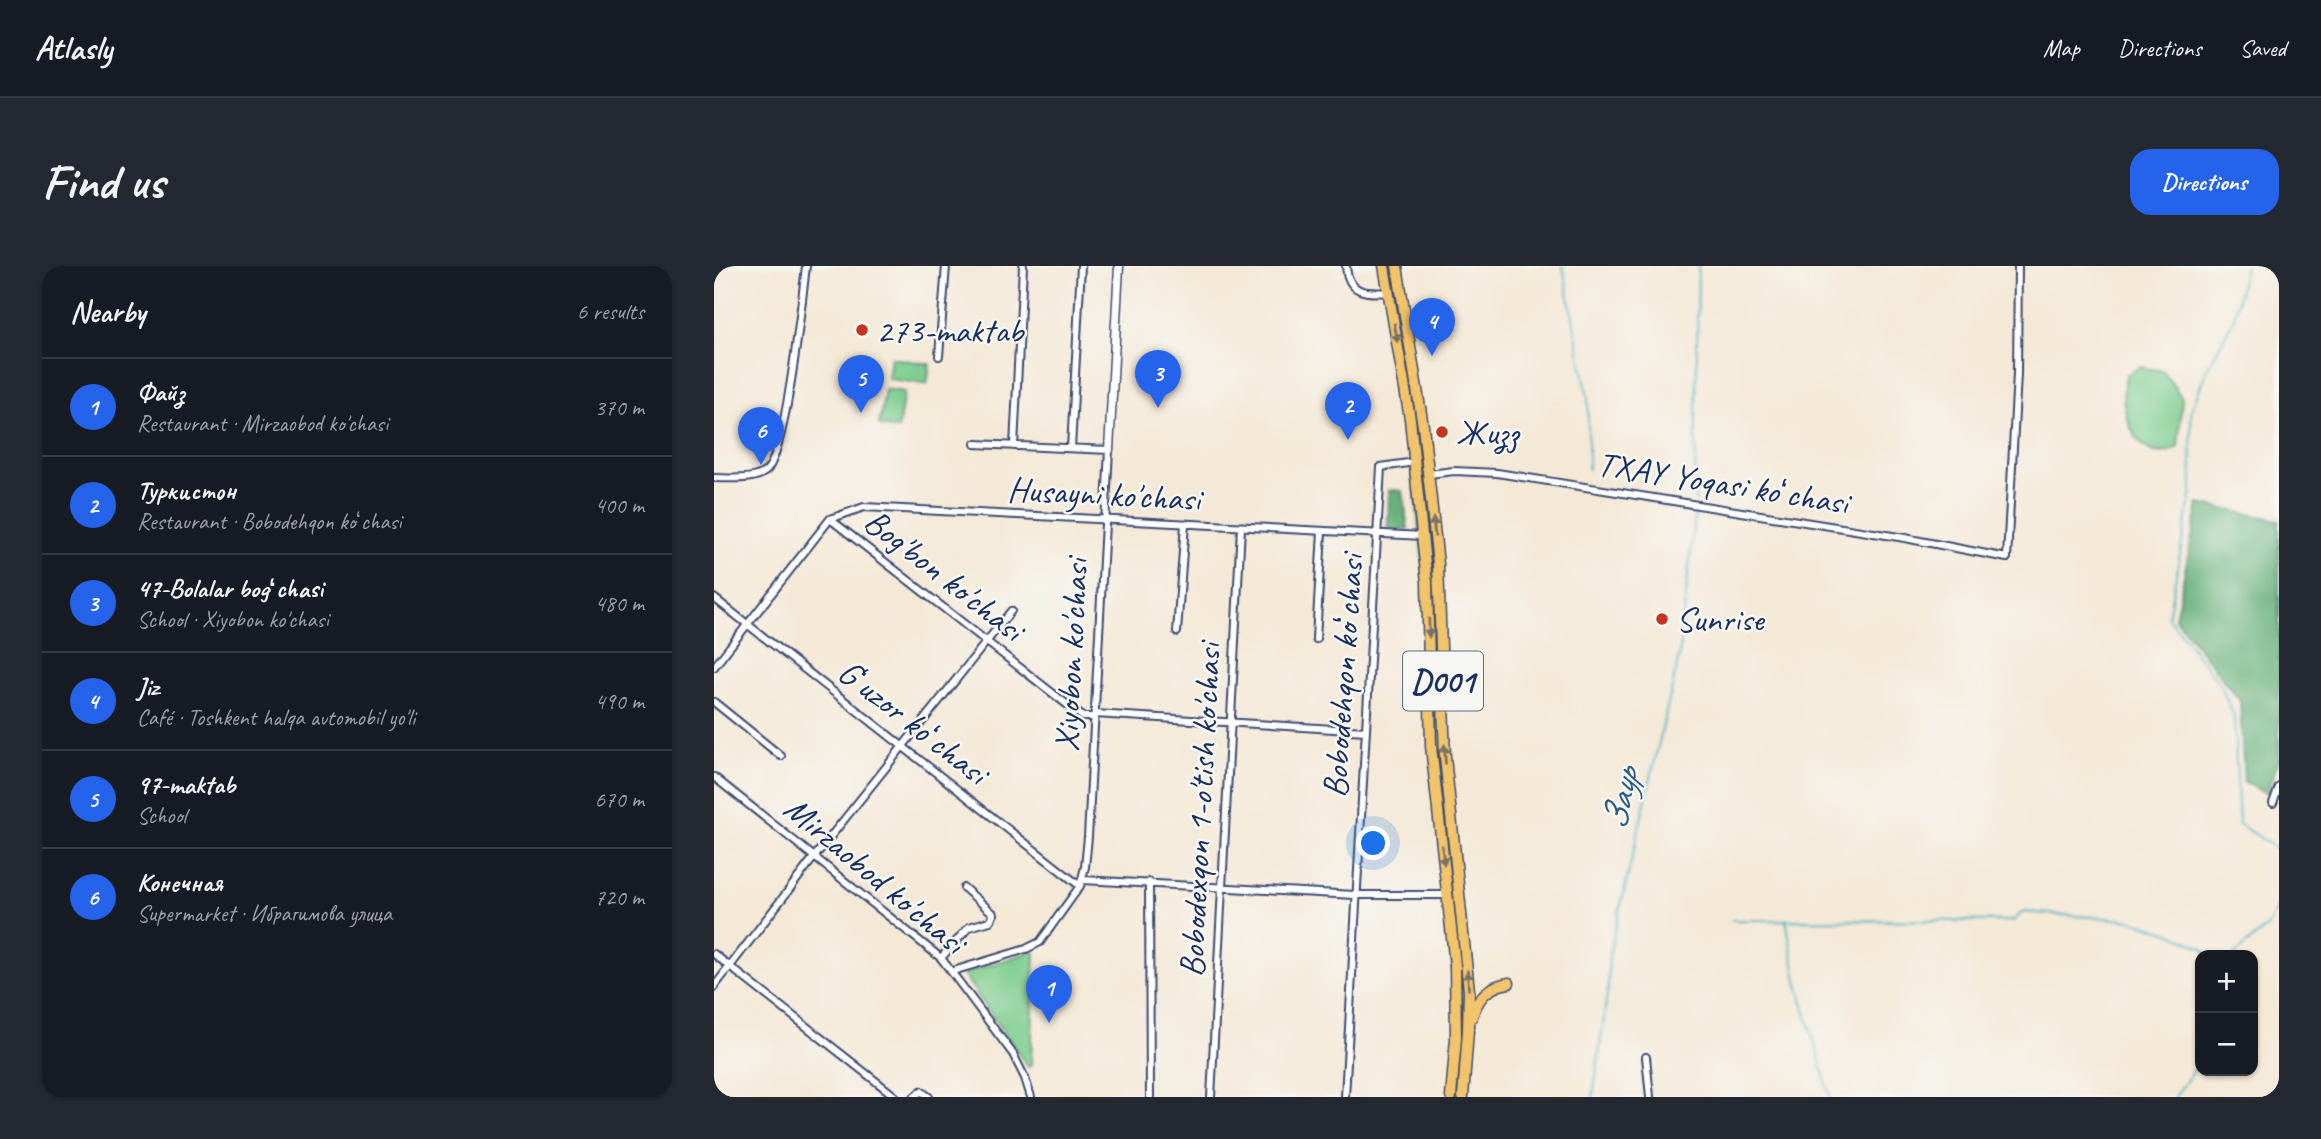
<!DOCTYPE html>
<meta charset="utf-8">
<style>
body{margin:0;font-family:Caveat,sans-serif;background:#242831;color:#f1f3f6}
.controls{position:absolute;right:21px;bottom:21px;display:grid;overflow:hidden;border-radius:14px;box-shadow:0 2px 5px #0004}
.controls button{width:63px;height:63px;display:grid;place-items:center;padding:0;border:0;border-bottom:2px solid #363941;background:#171b24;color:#f1f3f6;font:35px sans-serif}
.you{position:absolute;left:660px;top:578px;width:24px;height:24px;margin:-18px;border:5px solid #fff;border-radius:50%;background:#1a73e8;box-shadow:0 0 0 10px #1a73e833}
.badge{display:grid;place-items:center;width:46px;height:46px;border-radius:50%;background:#2563eb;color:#fff;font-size:23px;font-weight:700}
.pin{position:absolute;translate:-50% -58px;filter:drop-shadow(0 2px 4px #0008)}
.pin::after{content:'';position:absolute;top:37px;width:24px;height:21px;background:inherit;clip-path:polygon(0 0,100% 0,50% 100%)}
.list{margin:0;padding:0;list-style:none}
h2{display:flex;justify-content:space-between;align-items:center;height:91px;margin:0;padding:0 28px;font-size:30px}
h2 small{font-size:23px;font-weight:400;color:#9ea1a6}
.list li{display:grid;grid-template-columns:46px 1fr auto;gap:21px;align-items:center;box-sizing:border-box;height:98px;padding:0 28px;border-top:2px solid #363941}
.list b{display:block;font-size:26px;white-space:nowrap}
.list p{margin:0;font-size:23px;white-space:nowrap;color:#9ea1a6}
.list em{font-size:23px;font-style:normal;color:#9ea1a6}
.map{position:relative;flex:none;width:1565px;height:831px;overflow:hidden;border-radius:21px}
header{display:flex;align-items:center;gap:42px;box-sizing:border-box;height:98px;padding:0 35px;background:#171b24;border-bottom:2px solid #363941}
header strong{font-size:33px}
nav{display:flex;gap:38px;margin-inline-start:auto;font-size:24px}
.intro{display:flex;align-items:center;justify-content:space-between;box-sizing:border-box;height:168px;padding:0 42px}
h1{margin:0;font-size:49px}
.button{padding:18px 32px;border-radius:21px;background:#2563eb;color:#fff;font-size:24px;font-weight:700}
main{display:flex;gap:42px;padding:0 42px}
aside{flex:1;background:#171b24;border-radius:21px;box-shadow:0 2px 5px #0004}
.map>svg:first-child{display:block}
.green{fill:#7fce8f;stroke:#4d7e76;stroke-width:2}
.forest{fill:#67b17a;stroke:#41706c;stroke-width:2}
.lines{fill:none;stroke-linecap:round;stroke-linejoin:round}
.stream{stroke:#46b0c4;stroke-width:2}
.minor-casing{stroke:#3c4b70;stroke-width:10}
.tertiary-casing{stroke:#3c4b70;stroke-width:11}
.trunk-casing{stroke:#3c4b70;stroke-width:13}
.minor{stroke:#fff;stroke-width:6}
.tertiary{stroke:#fff;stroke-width:8}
.trunk{stroke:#f1c36a;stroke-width:10}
.oneway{fill:#7b7263}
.poi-dot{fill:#c8321e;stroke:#f6f6f2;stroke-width:2.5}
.labels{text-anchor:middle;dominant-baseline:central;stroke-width:5;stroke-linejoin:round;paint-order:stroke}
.shield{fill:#f6f6f2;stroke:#5d6b8a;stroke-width:2}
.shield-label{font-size:33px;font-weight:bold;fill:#1b2f5e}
.poi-label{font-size:35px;fill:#1b2f5e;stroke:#f6f6f2;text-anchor:start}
.street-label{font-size:35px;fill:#1b2f5e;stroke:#f6f6f2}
.water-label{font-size:37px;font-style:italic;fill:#2a5c82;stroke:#f6f6f2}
</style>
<header>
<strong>Atlasly</strong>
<nav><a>Map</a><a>Directions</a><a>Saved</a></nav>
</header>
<div class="intro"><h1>Find us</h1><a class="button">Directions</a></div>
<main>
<aside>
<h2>Nearby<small>6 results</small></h2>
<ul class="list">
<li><span class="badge">1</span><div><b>Файз</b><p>Restaurant · Mirzaobod ko'chasi</p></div><em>370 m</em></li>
<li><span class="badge">2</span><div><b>Туркистон</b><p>Restaurant · Bobodehqon koʻchasi</p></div><em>400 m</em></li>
<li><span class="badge">3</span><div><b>47-Bolalar bogʻchasi</b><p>School · Xiyobon ko'chasi</p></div><em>480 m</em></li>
<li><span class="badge">4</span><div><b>Jiz</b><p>Café · Toshkent halqa avtomobil yo'li</p></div><em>490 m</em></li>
<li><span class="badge">5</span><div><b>97-maktab</b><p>School</p></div><em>670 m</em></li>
<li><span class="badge">6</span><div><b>Конечная</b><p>Supermarket · Ибрагимова улица</p></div><em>720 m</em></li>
</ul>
</aside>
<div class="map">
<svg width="1565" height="831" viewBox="0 0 1565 831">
<rect width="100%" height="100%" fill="#f6f6f2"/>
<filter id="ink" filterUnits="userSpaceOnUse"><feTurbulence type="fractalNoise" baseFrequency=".0143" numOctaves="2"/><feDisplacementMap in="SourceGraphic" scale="14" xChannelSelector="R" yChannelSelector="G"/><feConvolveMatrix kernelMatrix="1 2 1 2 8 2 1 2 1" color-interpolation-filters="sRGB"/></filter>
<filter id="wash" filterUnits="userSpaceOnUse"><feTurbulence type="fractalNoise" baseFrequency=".00686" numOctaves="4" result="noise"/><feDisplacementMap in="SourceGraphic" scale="28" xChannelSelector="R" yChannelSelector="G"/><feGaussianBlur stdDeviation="1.57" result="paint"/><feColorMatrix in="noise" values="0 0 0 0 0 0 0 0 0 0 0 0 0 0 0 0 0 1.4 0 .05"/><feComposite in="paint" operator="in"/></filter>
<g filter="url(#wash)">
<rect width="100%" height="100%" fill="#f4e8d6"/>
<!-- green -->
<path class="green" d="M682,38l21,108 16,146 3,94h-3l-39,-347z
M177,92l39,6 -3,20 -39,-5z
M1426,101l23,4 19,27 -4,49c-32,19 -49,-15 -54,-43 -2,-9 1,-20 2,-29z
M171,123l19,3 -6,37 -19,-3z
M723,399l4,111 23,206v63l-6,52h-5l6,-53 -23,-268 -4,-110z
M318,685l3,2 -4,113 -3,1 -65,-93z"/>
<!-- forest -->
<path class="forest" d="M675,224l14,1 5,38h-20z
M1485,238l80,16v240l-13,33 -22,-11 -4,-81 -65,-83z"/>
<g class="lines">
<!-- stream -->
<path class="stream" d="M849,0l25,131v72
M1531,0l-12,55 -26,48 -16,42 1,80 -24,126 52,67 14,32 5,108 40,26
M981,235l3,-235
M1072,653l11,62 33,116
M1018,654l281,1 10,-9 108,8 39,13 34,16 2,6
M1520,689l33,-28 12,-22
M879,831l15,-109 1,-32 70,-299 16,-144
M1461,831l25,-36"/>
</g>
</g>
<g filter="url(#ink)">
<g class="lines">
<defs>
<path id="minor" d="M632,0c2,27 19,28 43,26
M225,90l7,-90
M300,180l9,-180
M357,182l10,-182
M715,208l25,-3 43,2 408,65 102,20 10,-184 1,-108
M0,212c16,0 40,3 52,-7 20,-17 36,-172 40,-205
M116,253l34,-12 559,29
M116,253l253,198h11
M0,332l366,288
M463,366l8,-108
M602,373l6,-108
M0,401l116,-148
M0,436l67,54
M381,448l271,17
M0,511l227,181 72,96 12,24 6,19
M1559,537l6,-16
M369,614l272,15h92
M435,616l1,215
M0,688l182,143
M227,692l28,-31 21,-6 4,-7 -30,-26
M239,705l73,-22 14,-7 40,-56 5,-19 3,-30 21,-387 -134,-6
M0,721l101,-131 196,-245
M932,791l4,40
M200,831l7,-6 8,6
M497,831l30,-570
M631,831l36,-630 34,-5"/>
<path id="tertiary" d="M395,184l10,-184"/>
<path id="trunk" d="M670,0l26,153 17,164 4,163 24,219 1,73 -5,59
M683,0l26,160 15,138 7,193 24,234 -1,40 -5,66
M758,751c6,-20 16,-31 37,-34"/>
</defs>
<!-- minor casing -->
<use href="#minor" class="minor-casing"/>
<!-- tertiary casing -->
<use href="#tertiary" class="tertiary-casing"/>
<!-- trunk casing -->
<use href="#trunk" class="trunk-casing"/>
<!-- minor -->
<use href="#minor" class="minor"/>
<!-- tertiary -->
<use href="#tertiary" class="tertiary"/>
<!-- trunk -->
<use href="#trunk" class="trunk"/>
</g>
<!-- one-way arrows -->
<defs><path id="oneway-solid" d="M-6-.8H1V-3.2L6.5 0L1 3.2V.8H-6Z" transform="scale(1.75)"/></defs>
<g class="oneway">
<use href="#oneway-solid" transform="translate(682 67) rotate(80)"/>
<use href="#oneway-solid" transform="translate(720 261) rotate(-95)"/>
<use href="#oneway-solid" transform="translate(715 362) rotate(89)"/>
<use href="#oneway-solid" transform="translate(731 488) rotate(-93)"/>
<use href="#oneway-solid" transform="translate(729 589) rotate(84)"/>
<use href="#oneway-solid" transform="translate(754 714) rotate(-94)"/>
</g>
</g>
<!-- markers -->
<g class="poi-dot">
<circle cx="148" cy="64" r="7"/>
<circle cx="728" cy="166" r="7"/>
<circle cx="948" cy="353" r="7"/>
</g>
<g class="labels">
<!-- shield labels -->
<rect class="shield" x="689" y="385.5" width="80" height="59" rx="5"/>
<g class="shield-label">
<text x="729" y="415">D001</text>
</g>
<!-- poi labels -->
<g class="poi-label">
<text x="162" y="64">273-maktab</text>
<text x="742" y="166">Жизз</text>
<text x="962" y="353">Sunrise</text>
</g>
<!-- street labels -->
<g class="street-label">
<text transform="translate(1009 217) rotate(9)">TXAY Yoqasi koʻchasi</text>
<text transform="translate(390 228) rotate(3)">Husayni ko'chasi</text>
<text transform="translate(230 309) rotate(38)">Bog'bon ko'chasi</text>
<text transform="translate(357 389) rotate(-87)">Xiyobon ko'chasi</text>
<text transform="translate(629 410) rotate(-86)">Bobodehqon koʻchasi</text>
<text transform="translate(199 456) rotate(38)">Gʻuzor koʻchasi</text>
<text transform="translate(486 544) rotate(-87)">Bobodexqon 1-o'tish ko'chasi</text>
<text transform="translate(161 609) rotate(40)">Mirzaobod ko'chasi</text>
</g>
<!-- water labels -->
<g class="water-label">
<text transform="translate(906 533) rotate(-77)">Заур</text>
</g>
</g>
</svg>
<div class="controls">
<button>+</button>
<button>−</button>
</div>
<div class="you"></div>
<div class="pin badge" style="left:335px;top:757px">1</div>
<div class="pin badge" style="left:634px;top:174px">2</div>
<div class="pin badge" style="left:444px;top:142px">3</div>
<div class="pin badge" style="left:718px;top:90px">4</div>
<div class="pin badge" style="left:147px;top:147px">5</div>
<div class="pin badge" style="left:47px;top:199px">6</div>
</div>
</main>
